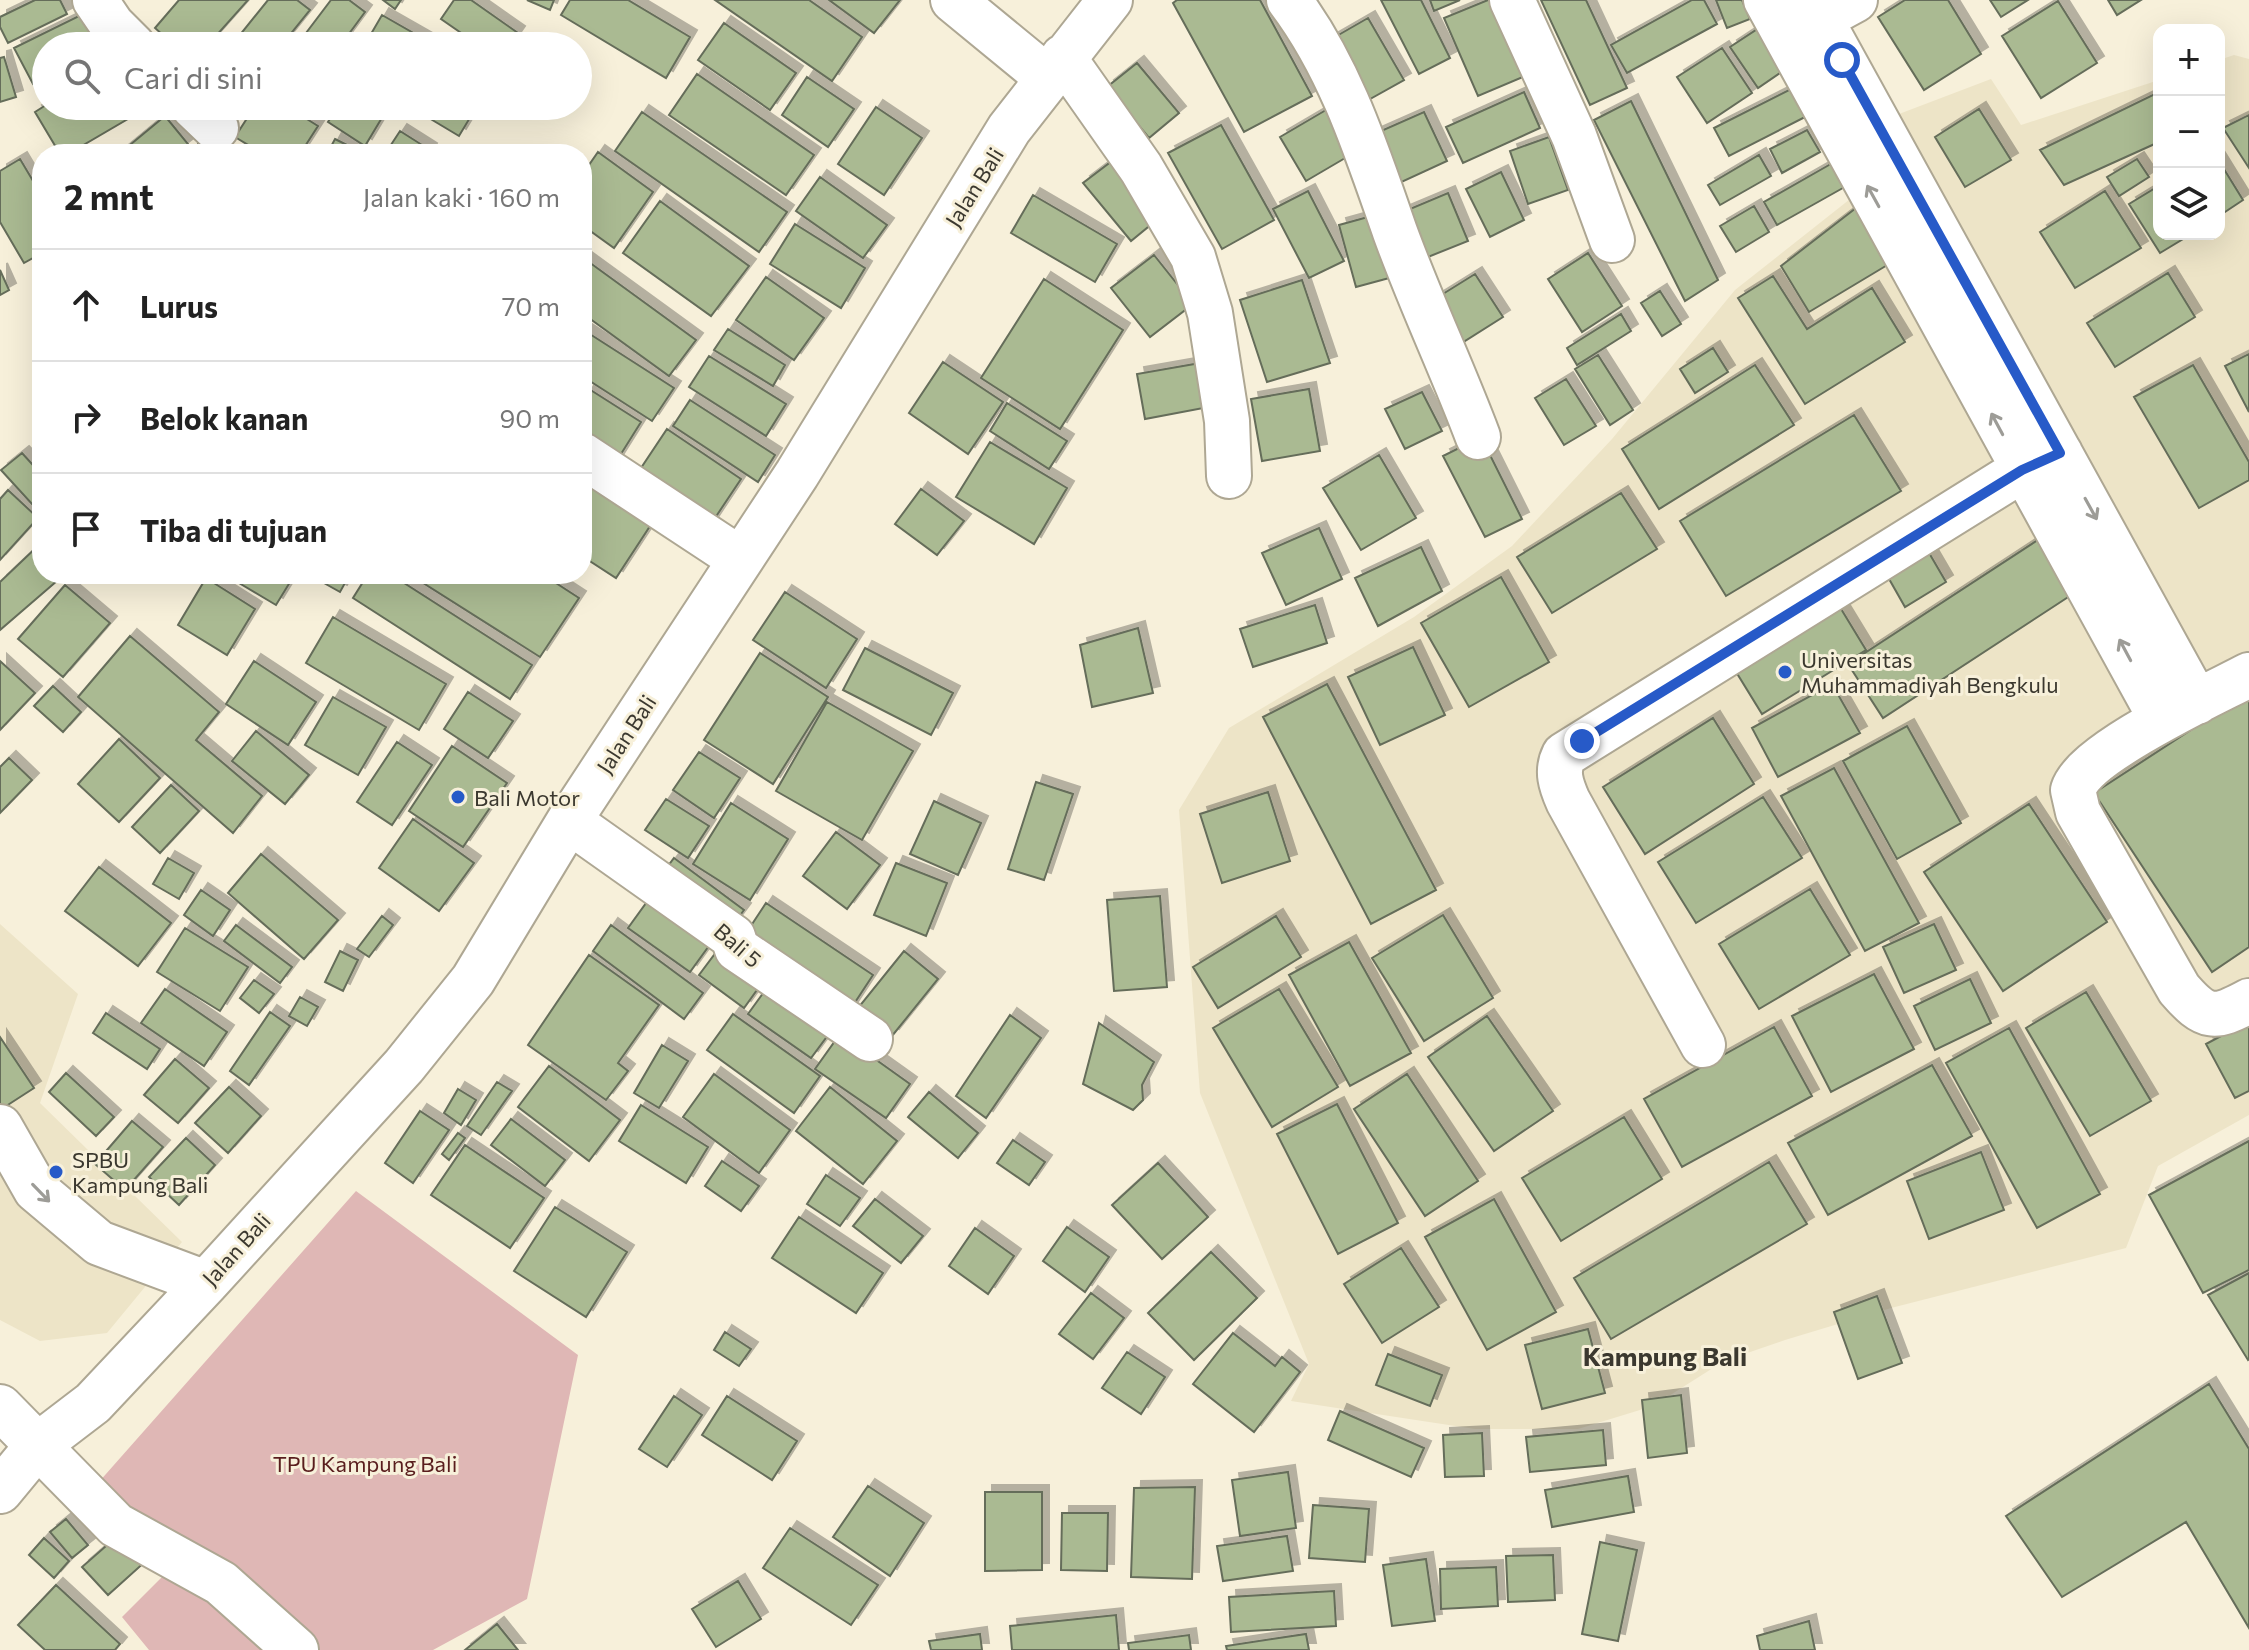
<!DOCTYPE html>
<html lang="id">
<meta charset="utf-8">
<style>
body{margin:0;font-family:Commissioner,sans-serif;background:#f6f6f6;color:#222}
.controls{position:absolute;right:24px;top:24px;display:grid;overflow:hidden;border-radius:16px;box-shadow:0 8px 32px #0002}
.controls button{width:72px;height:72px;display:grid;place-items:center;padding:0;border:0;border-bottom:2px solid #e0e0e0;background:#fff;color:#222;font:40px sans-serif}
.stop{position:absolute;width:24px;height:24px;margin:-18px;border:6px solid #275ac8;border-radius:50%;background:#fff}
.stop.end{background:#275ac8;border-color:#fff;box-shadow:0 2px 8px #0008}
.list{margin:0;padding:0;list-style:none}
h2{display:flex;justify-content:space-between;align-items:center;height:104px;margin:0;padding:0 32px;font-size:34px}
h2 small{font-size:26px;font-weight:400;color:#767676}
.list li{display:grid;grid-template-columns:52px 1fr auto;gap:24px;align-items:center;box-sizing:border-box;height:112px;padding:0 32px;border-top:2px solid #e0e0e0}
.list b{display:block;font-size:30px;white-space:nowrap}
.list em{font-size:26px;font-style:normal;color:#767676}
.icon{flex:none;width:44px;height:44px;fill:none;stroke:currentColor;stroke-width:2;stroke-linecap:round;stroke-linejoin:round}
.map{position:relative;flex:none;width:2249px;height:1650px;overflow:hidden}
.search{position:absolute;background:#fff;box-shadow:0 8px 32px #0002;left:32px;top:32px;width:560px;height:88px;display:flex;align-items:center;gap:20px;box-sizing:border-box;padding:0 28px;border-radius:44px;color:#767676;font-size:30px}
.panel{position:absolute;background:#fff;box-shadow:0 8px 32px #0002;left:32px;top:144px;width:560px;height:440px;border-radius:32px}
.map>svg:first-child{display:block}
.built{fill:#ede4c7}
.green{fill:#dfb7b5}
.building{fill:#aaba92;stroke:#656d5a;stroke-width:2;filter:url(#shadow)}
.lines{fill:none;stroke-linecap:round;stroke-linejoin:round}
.minor-casing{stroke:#aea793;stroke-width:48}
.minor{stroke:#fff;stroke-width:44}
.oneway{stroke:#9d9c97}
.route{stroke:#275ac8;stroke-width:10}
.poi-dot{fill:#275ac8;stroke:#f7f0da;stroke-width:3}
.labels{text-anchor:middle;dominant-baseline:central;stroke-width:6;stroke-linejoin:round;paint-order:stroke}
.street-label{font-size:22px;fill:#3b382f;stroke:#f7f0da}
.poi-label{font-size:22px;fill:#3b382f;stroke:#f7f0da;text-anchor:start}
.park-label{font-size:22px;fill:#591d1d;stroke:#f7f0da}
.quarter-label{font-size:26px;font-weight:bold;fill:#3b382f;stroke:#f7f0da}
</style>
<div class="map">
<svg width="2249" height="1650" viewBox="0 0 2249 1650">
<defs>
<filter id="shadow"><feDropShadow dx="7" dy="-7" stdDeviation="0" flood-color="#0004"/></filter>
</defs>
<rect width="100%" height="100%" fill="#f7f0da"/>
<!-- built -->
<path class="built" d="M2234,55l15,4v1056l-91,51 -32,82 -235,60 -106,32 -61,21 -71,45 -75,23h-103l-184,-28 18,-37 -109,-271 -21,-283 50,-82 185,-111 98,-71 100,-107 123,-149 124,-98 19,-70 113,-43 30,46 138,-45v154h60v-174z
M0,924l78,70 -38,109 142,139 -75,91 -67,8 -40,-21z"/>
<!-- green -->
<path class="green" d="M356,1191l222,164 -51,244 -94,51h-284l-27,-33 62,-62 -86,-72z"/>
<!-- building -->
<path class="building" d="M35,0h25l7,14 -59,29 -8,-16v-10z
M179,0h69l-41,46h-32l-20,-18z
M268,0h29l13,10 -29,36h-50z
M331,0h18l16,12 -25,34h-25l-12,-9z
M383,0h18l-6,9z
M454,0h17l47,33 -9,13h-29l-39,-27z
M527,0h27l-4,10z
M570,0h58l62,37 -24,41 -105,-63z
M715,0h94l53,37 -30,44z
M829,0h71l-26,33z
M1177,0h83l52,96 -68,36 -71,-129z
M1381,0h40l29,58 -31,16z
M1430,0h30l-26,11z
M1488,0h13l31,73 -54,23 -34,-78z
M1541,0h45l41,88 -37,17z
M1692,0h12l13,24 -90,49 -16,-28z
M1716,0h26l8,19 -23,9z
M1905,0h43l33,54 -57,36 -46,-73z
M1990,0h38l-27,17z
M2108,0h33l-24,15z
M2058,1l39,62 -56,35 -39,-62z
M87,12l16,34h-57v32l-13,6 -19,-36z
M382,15l47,27 -2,4h-63z
M1368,18l36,62 -41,23 -35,-62z
M724,23l72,50 -26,37 -72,-50z
M1759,28l27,41 -28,19 -28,-41z
M1722,48l30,45 -45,30 -30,-46z
M4,57l12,40 -16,5v-44z
M1137,63l42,50 -30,25 -42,-51z
M697,74l117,81 -28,40 -117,-80z
M807,77l47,32 -26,38 -46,-32z
M1795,87l14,28 -80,41 -15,-28z
M1524,92l16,36 -77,35 -17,-36z
M2159,92v50l-95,43 -24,-35z
M1631,101l87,179 -33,21 -91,-181z
M46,105v1h104l-82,48h-8l-25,-42z
M255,106h31l32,20 -18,28h-37l-28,-17z
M338,106h51l-24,40 -37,-24z
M409,106h68l-18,30z
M876,107l46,31 -38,57 -46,-31z
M1979,109l32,51 -46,27 -30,-50z
M1326,110l26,44 -46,27 -26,-44z
M642,112l145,100 -28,40 -144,-101z
M1424,112l23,49 -52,24 -23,-50z
M2249,115v53l-26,-40z
M165,116l23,28 -13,10h-56z
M1221,125l53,95 -52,29 -54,-96z
M1807,130l13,22 -38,21 -12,-24z
M400,131l30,19 -2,4h-43z
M1549,137l19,53 -40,14 -18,-53z
M335,139l30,15h-38z
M199,142l23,12h-29z
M598,152l55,40 -39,56 -32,-23v-50z
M1759,155l12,21 -51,29 -12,-20z
M20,159l22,37v57l-18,10 -24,-41v-51z
M2137,159l12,18 -30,19 -12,-19z
M1112,161l47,57 -28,23 -48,-58z
M1836,161l14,23 -73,41 -13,-23z
M2219,161l24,39 -24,16z
M1501,172l23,48 -34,17 -24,-48z
M820,177l67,48 -24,33 -67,-47z
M2157,187l2,47 29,2 -28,17 -31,-49z
M1308,191l36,70 -35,17 -36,-69z
M2105,191l36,57 -66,40 -35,-56z
M1448,193l20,48 -50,20 -20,-47z
M1033,195l84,49 -22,38 -84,-49z
M660,201l89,65 -38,50 -88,-63z
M1754,206l15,26 -33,20 -16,-26z
M1856,208l33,56 -80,48 -28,-46z
M1386,212l18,62 -48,13 -17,-62z
M795,224l70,44 -24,40 -71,-44z
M1588,253l34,53 -40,26 -34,-53z
M1154,255l39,49 -43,33 -39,-49z
M582,257l114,83 -27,36 -87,-63z
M0,270l9,20 -9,5z
M2168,273l27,44 -80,50 -28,-44z
M1475,274l28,43 -46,29 -27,-44z
M1773,276l34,53 65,-41 33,54 -100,62 -67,-106z
M766,277l58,41 -30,42 -58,-40z
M1044,279l79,51 -63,99 -79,-51z
M1302,280l28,83 -63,19 -27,-82z
M1660,291l21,33 -19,12 -21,-33z
M1621,314l10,17 -54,34 -10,-17z
M582,329l92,59 -22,33 -70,-45z
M728,329l57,36 -12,21 -59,-36z
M1713,348l15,24 -33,21 -15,-24z
M2249,354v58l-24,-46z
M1598,355l35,55 -23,15 -35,-56z
M709,356l77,48 -20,32 -77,-49z
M943,362l60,40 -35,52 -59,-41z
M1206,362l8,44 -69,13 -8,-45z
M1755,365l39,60 -135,84 -37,-60z
M2193,365l56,97v18l-50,28 -65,-111z
M1566,379l30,47 -32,19 -29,-47z
M589,389l52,33 -25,40 -34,-21v-40z
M1309,389l11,62 -58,10 -11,-62z
M1422,392l20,39 -37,18 -20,-40z
M690,400l85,55 -17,27 -85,-56z
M1007,403l60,38 -18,28 -59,-38z
M1854,415l47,76 -175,105 -46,-75z
M667,429l74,50 -34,51 -74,-50z
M1481,437l41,82 -37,18 -42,-81z
M990,442l77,46 -33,56 -78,-47z
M22,453l20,22v40l-41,-45z
M1379,455l37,63 -55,32 -38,-62z
M584,479l68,44 -36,55 -34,-22z
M921,489l43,32 -27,34 -42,-31z
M8,490l30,28 -38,42v-61z
M1621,493l36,56 -105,64 -35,-56z
M1319,528l23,51 -56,26 -24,-52z
M2047,534l35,54 -199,130 -35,-54z
M42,542v32h23l-65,56v-48z
M1925,546l21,36 -41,25 -21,-37z
M1421,547l21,44 -64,35 -23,-48z
M224,574h71l-19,31z
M308,574h42l-10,18z
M368,574h22l142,91 -22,34 -157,-101z
M409,574h133l37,24 -39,59z
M1501,577l48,85 -80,45 -48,-84z
M206,578l49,31 -28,46 -49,-30z
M65,585l45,38 -47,54 -45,-38z
M785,592l72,47 -31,49 -73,-48z
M1835,599l31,51 -104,64 -32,-52z
M1315,605l12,38 -74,24 -13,-38z
M333,617l113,67 -27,46 -113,-67z
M1138,628l15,65 -61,14 -12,-62z
M130,636l89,76 -23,28 66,56 -29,37 -155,-136z
M1413,647l32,68 -65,30 -32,-68z
M865,648l88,45 -22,42 -88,-45z
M760,653l68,44 -55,87 -69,-44z
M0,661l35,32 -35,37z
M254,661l62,41 -28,43 -62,-41z
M1327,684l109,206 -65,34 -108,-207z
M1832,684l28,49 -82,44 -26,-49z
M53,686l28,26 -18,20 -29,-26z
M468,692l45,29 -25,37 -44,-29z
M2249,692v255l-37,25 -118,-179z
M333,697l53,30 -28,48 -53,-30z
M827,702l86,49 -51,89 -86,-49z
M1713,718l41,66 -109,70 -42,-67z
M1907,726l54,97 -64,36 -54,-98z
M256,731l53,44 -24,29 -53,-43z
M119,739l41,39 -41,44 -41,-38z
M397,742l35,23 -40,60 -35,-23z
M452,746l55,37 -44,64 -54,-36z
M699,752l41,26 -26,40 -41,-28z
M9,758l23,22 -32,33v-46z
M1834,768l85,155 -54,28 -84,-155z
M1036,782l37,12 -29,86 -36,-11z
M171,785l28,26 -39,42 -28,-26z
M1268,792l22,69 -68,22 -22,-69z
M1763,797l39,61 -106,65 -38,-61z
M666,799l43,27 -21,32 -43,-28z
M934,801l47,22 -23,52 -48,-21z
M731,803l57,36 -38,61 -57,-36z
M2029,804l78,118 -104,69 -79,-119z
M413,819l61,44 -35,48 -60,-43z
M836,832l44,33 -33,44 -44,-33z
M261,854l77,66 -34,39 -76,-66z
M168,858l26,15 -15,26 -26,-15z
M674,858l70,52 -15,20 -70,-52z
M896,863l51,20 -21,53 -52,-21z
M99,867l72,56 -33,43 -73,-55z
M657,888l62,44 -29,40 -62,-44z
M1810,889l40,66 -91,54 -40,-65z
M201,890l29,20 -17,26 -29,-21z
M1160,896l7,91 -53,4 -7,-91z
M766,903l107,72 -27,41 -107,-72z
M1443,915l50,83 -69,43 -52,-83z
M382,916l11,9 -24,32 -12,-8z
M1276,916l25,41 -83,51 -25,-41z
M1934,924l22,46 -52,23 -21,-46z
M236,925l56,42 -12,16 -56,-42z
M611,925l92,68 -19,26 -91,-68z
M185,928l63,39 -28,44 -63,-39z
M1349,942l62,111 -61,33 -61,-111z
M723,943l44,33 -23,32 -45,-33z
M340,951l18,9 -15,31 -18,-9z
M904,951l34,28 -46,57 -34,-28z
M589,955l70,50 -41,58 10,8 -22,29 -78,-55z
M1874,974l40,75 -83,43 -39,-76z
M774,978l63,45 -26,35 -63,-44z
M1970,979l21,44 -56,27 -21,-44z
M254,980l20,14 -15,19 -19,-15z
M165,989l62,43 -23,34 -63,-43z
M1279,989l59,98 -66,40 -59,-99z
M2086,992l65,109 -61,35 -64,-108z
M300,997l18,10 -11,19 -18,-10z
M270,1012l20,14 -41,59 -19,-14z
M106,1013l54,36 -13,20 -54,-36z
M733,1014l87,62 -26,37 -87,-63z
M1010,1015l31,23 -55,80 -30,-22z
M1487,1016l66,95 -59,40 -66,-94z
M2249,1021v70l-14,7 -29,-54z
M1099,1023l55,39 -12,23 1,15 -10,10 -50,-26z
M1774,1027l38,69 -130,71 -38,-68z
M2009,1028l91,166 -63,34 -91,-165z
M840,1034l70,50 -24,34 -71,-49z
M0,1037l34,51 -34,22z
M662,1045l26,16 -29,47 -25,-15z
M175,1059l34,29 -31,35 -34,-28z
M1932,1065l40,71 -144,79 -40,-72z
M549,1066l71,54 -31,41 -71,-54z
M66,1073l48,44 -18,19 -47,-44z
M714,1074l76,56 -31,43 -76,-56z
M1407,1074l71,107 -53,35 -71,-107z
M497,1082l15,9 -31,44 -14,-9z
M229,1087l32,29 -33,37 -33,-30z
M830,1087l67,54 -34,43 -67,-53z
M458,1089l18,11 -15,25 -17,-12z
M929,1092l49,41 -20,25 -50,-41z
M1337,1104l61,119 -60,31 -61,-120z
M641,1105l67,42 -22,36 -67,-42z
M420,1111l29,19 -36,53 -28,-20z
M1624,1117l38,62 -101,62 -39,-63z
M511,1119l54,41 -20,26 -54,-41z
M132,1121l31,26 -38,43 -30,-26z
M458,1133l7,5 -16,22 -7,-6z
M186,1138l29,27 -36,40 -30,-28z
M1013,1140l32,22 -16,23 -32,-22z
M2249,1141v129l-46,23 -54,-98z
M465,1145l79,53 -34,50 -79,-53z
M1981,1152l23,58 -75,29 -22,-58z
M722,1161l37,25 -18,25 -36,-25z
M1769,1162l38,62 -196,115 -37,-61z
M1158,1163l50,54 -46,42 -50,-54z
M826,1175l34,23 -20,28 -33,-22z
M875,1199l48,37 -22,27 -48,-37z
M1494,1199l62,113 -69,38 -62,-113z
M555,1207l72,45 -41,65 -72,-46z
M799,1217l84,56 -27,40 -84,-55z
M1067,1227l42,30 -24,35 -42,-31z
M975,1228l39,28 -26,38 -39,-28z
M1401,1248l38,59 -57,36 -38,-59z
M1211,1252l46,46 -63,62 -46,-47z
M2249,1273v86l-1,1 -40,-65z
M1091,1293l33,25 -31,41 -34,-25z
M1877,1296l25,67 -44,16 -24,-67z
M1588,1329l17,64 -63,16 -17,-64z
M725,1332l26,17 -12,17 -25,-16z
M1233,1333l42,33 7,-9 18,15 -46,60 -61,-48z
M1127,1352l38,25 -24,37 -39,-26z
M1388,1354l54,21 -12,31 -54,-21z
M2209,1384l40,65v179l-63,-106 -124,75 -56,-81z
M1681,1395l6,58 -39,5 -6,-58z
M674,1396l28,19 -35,52 -28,-18z
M727,1396l70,45 -25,39 -70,-45z
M1340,1411l84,37 -13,29 -83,-37z
M1603,1430l3,35 -76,7 -4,-35z
M1482,1433l2,43 -39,1 -2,-42z
M1288,1472l8,56 -56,8 -8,-56z
M1628,1476l6,36 -82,15 -7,-37z
M868,1486l56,37 -34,53 -57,-39z
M1195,1487l-3,92 -61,-2 3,-89z
M985,1492h57v78l-57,1z
M1313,1505l56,4 -4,53 -56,-4z
M1062,1513h46l-1,58 -46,-1z
M66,1519l22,26 -16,13 -22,-26z
M790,1528l88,57 -27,40 -88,-57z
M122,1532l25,28 -39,35 -26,-28z
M1287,1536l6,35 -70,10 -6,-35z
M44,1538l25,23 -15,17 -25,-23z
M1600,1542l37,8 -19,91 -36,-7z
M1553,1555l2,45 -47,2 -2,-46z
M1426,1559l9,62 -43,5 -9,-61z
M1496,1567l2,39 -57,3 -1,-40z
M738,1581l23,38 -45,28 -24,-38z
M56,1585l64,59 -5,6h-70l-27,-25z
M1334,1591l2,35 -105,6 -2,-35z
M1116,1615l3,35h-107l-2,-24z
M1809,1621l6,29h-55l-3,-14z
M497,1624l21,26h-53z
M980,1634l2,16h-51l-2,-9z
M1306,1634l3,16h-82l-1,-4z
M1189,1635l2,15h-62l-1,-7z"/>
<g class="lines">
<defs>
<path id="minor" d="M95,0l17,25 21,21
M953,0l95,78
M1289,0c52,69 78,152 106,232 25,69 57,136 83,205
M1512,0l62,136 38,104
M1766,0l395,719
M1810,0l387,702
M1820,19l35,-19
M1063,57l78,111 52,89 17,56 17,108 2,55
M193,106l23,22
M582,455l158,104
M2249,675c-38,20 -164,77 -176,115l5,22 101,177c26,30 35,31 70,12
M569,821l164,116 4,12 133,90
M1703,1045l-135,-244c-7,-16 -12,-30 -4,-46l458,-285 38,-17
M0,1127l36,63 63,53 107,40
M0,1407l116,118 105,58 75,67
M0,1491l38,-46 55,-42 113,-120 198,-217 69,-86 96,-159 228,-347 212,-345 101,-129"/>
</defs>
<!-- minor casing -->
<use href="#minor" class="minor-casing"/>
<!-- minor -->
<use href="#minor" class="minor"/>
</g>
<!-- one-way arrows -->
<defs><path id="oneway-shaft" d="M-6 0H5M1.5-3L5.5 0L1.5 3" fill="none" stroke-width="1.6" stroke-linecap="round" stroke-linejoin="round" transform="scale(2)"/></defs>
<g class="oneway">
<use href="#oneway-shaft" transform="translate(1873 196) rotate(-119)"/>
<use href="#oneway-shaft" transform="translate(1997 424) rotate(-118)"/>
<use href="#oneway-shaft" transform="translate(2091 509) rotate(61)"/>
<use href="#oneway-shaft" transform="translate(2125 650) rotate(-118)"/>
<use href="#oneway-shaft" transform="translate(41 1193) rotate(46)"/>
</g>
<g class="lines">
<!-- route -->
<path class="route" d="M1582,741l440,-271 38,-17 -218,-393"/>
</g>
<!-- markers -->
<g class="poi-dot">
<circle cx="1785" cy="672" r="8"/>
<circle cx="458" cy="797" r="8"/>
<circle cx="56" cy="1172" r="8"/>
</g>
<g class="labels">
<!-- street labels -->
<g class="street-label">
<text transform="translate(974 187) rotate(-58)">Jalan Bali</text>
<text transform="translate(626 734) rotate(-57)">Jalan Bali</text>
<text transform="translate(738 945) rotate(41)">Bali 5</text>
<text transform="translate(236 1249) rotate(-48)">Jalan Bali</text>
</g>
<!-- poi labels -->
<g class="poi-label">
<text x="1801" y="659">Universitas<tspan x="1801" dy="25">Muhammadiyah Bengkulu</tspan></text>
<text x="474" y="797">Bali Motor</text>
<text x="72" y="1159">SPBU<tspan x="72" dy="25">Kampung Bali</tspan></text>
</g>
<!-- park labels -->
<g class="park-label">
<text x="365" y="1463">TPU Kampung Bali</text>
</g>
<!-- quarter labels -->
<g class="quarter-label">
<text x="1665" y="1355">Kampung Bali</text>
</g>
</g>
</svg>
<div class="controls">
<button>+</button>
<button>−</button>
<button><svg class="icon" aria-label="layers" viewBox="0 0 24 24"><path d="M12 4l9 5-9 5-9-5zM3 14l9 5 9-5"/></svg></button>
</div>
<div class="stop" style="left:1842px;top:60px"></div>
<div class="stop end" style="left:1582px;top:741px"></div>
<div class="search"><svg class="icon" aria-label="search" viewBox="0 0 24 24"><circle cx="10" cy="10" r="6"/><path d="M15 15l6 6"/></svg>Cari di sini</div>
<section class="panel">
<h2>2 mnt<small>Jalan kaki · 160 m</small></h2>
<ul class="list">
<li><svg class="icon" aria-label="ahead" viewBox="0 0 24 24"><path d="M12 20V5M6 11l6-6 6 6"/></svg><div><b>Lurus</b></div><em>70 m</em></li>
<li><svg class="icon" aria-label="right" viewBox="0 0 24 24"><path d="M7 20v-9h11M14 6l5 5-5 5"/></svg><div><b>Belok kanan</b></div><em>90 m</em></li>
<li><svg class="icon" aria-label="arrive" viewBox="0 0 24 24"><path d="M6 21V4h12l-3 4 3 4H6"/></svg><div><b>Tiba di tujuan</b></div></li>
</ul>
</section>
</div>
